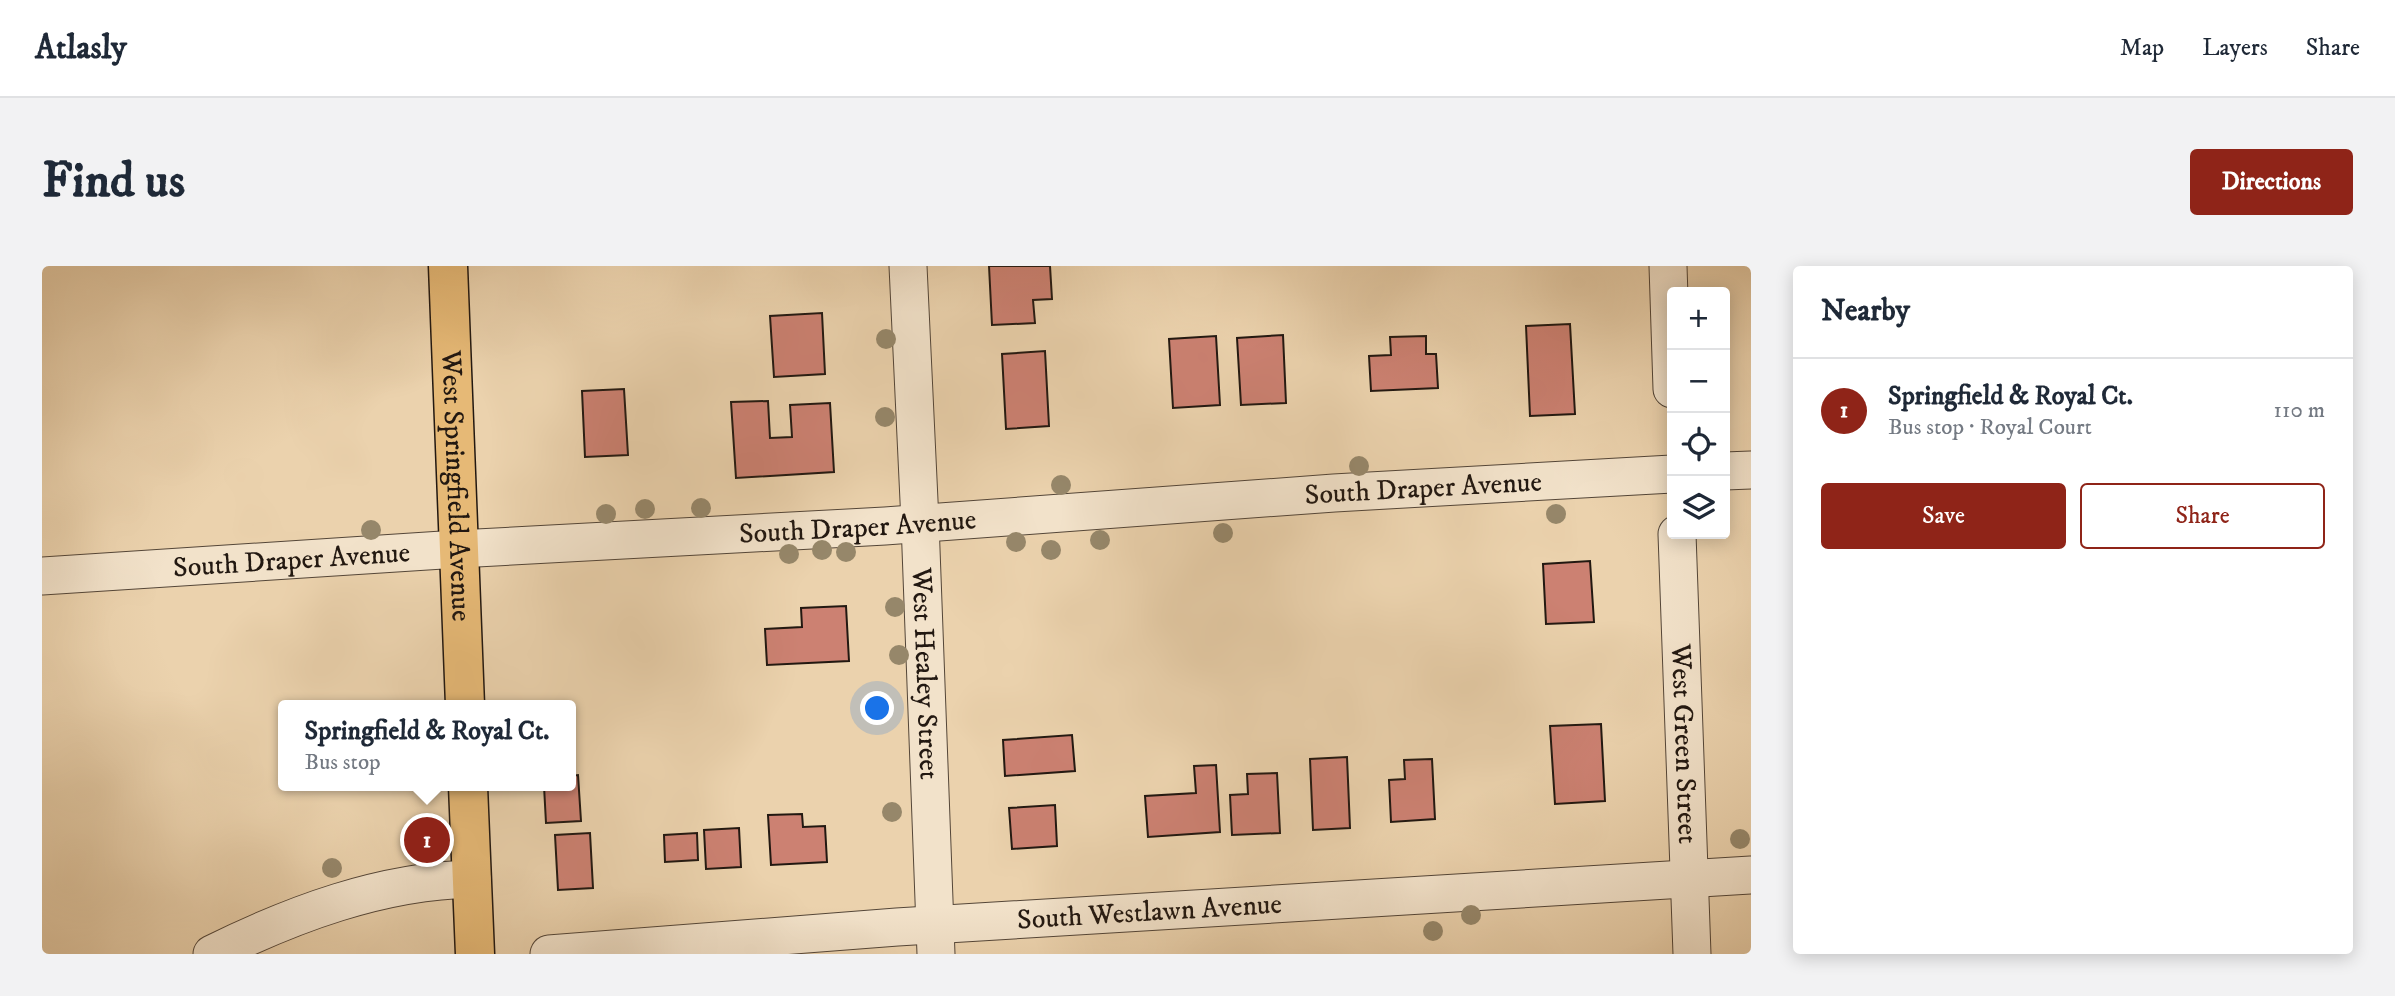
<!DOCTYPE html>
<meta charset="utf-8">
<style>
body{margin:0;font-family:"IM FELL DW Pica",serif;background:#f2f2f3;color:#1f2937}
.controls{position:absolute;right:21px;top:21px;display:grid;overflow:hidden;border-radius:7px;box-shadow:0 4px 18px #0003}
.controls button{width:63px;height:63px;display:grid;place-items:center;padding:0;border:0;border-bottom:2px solid #e0e1e3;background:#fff;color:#1f2937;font:35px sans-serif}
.you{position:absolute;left:836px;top:443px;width:24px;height:24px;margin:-18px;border:5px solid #fff;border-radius:50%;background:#1a73e8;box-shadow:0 0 0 10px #1a73e833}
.badge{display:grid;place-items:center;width:46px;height:46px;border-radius:50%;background:#8f2418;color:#fff;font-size:23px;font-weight:700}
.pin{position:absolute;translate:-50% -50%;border:4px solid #fff;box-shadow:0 2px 7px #0006}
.popup{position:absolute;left:236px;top:434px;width:298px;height:91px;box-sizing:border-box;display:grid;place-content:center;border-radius:7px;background:#fff;filter:drop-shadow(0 2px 5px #0005);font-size:23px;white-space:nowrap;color:#747a83}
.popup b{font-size:26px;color:#1f2937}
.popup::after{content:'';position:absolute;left:50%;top:100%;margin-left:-14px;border:14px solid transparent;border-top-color:#fff}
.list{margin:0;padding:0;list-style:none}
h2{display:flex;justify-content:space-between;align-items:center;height:91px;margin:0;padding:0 28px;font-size:30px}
h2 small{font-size:23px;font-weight:400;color:#747a83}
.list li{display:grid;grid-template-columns:46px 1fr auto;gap:21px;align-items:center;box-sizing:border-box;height:105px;padding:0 28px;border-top:2px solid #e0e1e3}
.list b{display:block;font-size:26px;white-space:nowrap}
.list p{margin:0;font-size:23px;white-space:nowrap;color:#747a83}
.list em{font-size:23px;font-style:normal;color:#747a83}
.actions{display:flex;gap:14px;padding:21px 28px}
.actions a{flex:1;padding:16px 0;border:2px solid #8f2418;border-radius:7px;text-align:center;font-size:24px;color:#8f2418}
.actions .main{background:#8f2418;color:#fff}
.icon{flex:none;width:38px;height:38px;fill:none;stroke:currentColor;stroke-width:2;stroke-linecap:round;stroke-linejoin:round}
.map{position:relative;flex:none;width:1709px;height:688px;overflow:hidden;border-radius:7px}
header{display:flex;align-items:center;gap:42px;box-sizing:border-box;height:98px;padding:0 35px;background:#fff;border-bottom:2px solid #e0e1e3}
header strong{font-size:33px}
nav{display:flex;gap:38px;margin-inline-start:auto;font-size:24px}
.intro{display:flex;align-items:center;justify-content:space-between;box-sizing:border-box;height:168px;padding:0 42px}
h1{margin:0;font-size:49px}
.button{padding:18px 32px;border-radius:7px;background:#8f2418;color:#fff;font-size:24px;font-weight:700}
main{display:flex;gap:42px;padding:0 42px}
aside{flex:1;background:#fff;border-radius:7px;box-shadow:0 4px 18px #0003}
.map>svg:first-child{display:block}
.building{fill:#cc8172;stroke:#221811;stroke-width:2}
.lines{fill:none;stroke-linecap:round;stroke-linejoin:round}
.minor-casing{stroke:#544638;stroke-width:39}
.major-casing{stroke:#221811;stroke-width:41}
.minor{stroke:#f2e2ca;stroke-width:37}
.major{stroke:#e6b976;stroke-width:38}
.tree{fill:#96876a}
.labels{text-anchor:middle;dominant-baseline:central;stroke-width:6;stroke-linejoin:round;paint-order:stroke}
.street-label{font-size:28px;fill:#221811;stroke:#f2e2ca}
</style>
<header>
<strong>Atlasly</strong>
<nav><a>Map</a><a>Layers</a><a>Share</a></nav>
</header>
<div class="intro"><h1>Find us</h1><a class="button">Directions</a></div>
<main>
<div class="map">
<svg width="1709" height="688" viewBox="0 0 1709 688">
<rect width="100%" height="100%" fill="#ebd2ad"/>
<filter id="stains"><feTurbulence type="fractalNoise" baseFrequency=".00286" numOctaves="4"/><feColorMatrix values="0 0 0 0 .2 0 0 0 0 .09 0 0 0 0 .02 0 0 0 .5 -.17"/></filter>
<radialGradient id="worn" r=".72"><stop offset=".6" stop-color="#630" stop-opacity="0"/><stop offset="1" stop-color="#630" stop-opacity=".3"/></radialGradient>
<!-- building -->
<path class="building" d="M947,0h61l2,33 -19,1 2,23 -43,2z
M780,47l3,61 -51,3 -4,-61z
M1528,58l5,90 -45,2 -4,-90z
M1241,69l3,68 -45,2 -4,-67z
M1174,70l4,69 -47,3 -4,-69z
M1384,70v18h10l2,34 -67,3 -2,-35 22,-1 -1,-18z
M1003,85l4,75 -43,3 -4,-75z
M582,123l4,66 -43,2 -3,-66z
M726,135l2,37 22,-1 -2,-32 40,-2 4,69 -98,6 -5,-76z
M1548,295l4,61 -48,2 -3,-60z
M804,340l3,55 -82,4 -2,-36 37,-2 -1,-19z
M1559,458l4,77 -50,3 -5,-78z
M1030,469l3,36 -70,5 -2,-36z
M1305,491l3,71 -37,2 -3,-71z
M1390,493l3,60 -44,3 -2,-42 16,-1 -1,-19z
M1174,499l4,67 -72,5 -3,-41 51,-3 -2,-27z
M1235,507l3,60 -48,2 -2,-40 18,-1 -1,-20z
M536,509l3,46 -35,2 -2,-37h26v-10z
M1013,539l2,41 -45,3 -3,-41z
M760,548l1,13 22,-1 2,36 -56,3 -3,-50z
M697,562l2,39 -35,2 -2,-39z
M548,567l3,55 -35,2 -3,-55z
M655,567l1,27 -33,2 -1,-27z"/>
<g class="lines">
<defs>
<g id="minor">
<path id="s1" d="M866,0l12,256 16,432"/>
<path d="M1626,0l4,123"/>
<path d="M1683,205l26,-1"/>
<path id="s2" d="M1635,268l15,420"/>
<path id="s3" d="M0,310l416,-27 427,-23 449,-33 338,-19"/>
<path d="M170,688c81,-40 169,-73 260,-75"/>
<path id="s4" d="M507,688l348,-27 854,-52"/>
</g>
<g id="major">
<path id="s5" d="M406,0l17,439"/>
<path d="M426,520l7,168"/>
</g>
</defs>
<!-- minor casing -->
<use href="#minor" class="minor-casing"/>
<!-- major casing -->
<use href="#major" class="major-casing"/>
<!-- minor -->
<use href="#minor" class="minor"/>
<!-- major -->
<use href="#major" class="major"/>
</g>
<!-- trees -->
<g class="tree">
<circle cx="844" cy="73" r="10"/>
<circle cx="843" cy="151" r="10"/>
<circle cx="1317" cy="200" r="10"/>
<circle cx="1019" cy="219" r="10"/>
<circle cx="659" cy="242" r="10"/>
<circle cx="603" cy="243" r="10"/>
<circle cx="564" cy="248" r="10"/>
<circle cx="1514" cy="248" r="10"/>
<circle cx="329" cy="264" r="10"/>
<circle cx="1181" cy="267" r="10"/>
<circle cx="1058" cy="274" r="10"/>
<circle cx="974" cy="276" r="10"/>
<circle cx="780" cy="284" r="10"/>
<circle cx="1009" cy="284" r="10"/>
<circle cx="804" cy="286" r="10"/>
<circle cx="747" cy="288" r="10"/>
<circle cx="853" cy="341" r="10"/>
<circle cx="857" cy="389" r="10"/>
<circle cx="850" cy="546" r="10"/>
<circle cx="1698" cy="573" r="10"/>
<circle cx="290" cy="602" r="10"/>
<circle cx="1429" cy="649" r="10"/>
<circle cx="1391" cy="665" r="10"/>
</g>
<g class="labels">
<!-- street labels -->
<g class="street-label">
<text stroke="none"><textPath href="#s5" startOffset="220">West Springfield Avenue</textPath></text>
<text stroke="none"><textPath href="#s3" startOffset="1384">South Draper Avenue</textPath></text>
<text stroke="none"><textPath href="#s3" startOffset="817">South Draper Avenue</textPath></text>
<text stroke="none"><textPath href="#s3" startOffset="250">South Draper Avenue</textPath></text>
<text stroke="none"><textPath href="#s1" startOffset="408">West Healey Street</textPath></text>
<text stroke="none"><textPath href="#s2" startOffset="210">West Green Street</textPath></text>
<text stroke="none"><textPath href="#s4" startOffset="602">South Westlawn Avenue</textPath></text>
</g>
</g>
<rect width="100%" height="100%" filter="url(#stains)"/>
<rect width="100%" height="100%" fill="url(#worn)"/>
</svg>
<div class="controls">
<button>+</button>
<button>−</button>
<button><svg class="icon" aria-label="locate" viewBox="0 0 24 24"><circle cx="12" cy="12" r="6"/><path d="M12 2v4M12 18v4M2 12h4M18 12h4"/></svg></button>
<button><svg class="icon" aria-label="layers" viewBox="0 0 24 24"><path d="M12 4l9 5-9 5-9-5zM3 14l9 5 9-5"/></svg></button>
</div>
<div class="you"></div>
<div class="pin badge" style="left:385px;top:574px">1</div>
<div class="popup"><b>Springfield &amp; Royal Ct.</b>Bus stop</div>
</div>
<aside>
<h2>Nearby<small></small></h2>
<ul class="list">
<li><span class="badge">1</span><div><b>Springfield &amp; Royal Ct.</b><p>Bus stop · Royal Court</p></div><em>110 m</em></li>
</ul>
<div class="actions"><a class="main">Save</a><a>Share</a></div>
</aside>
</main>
